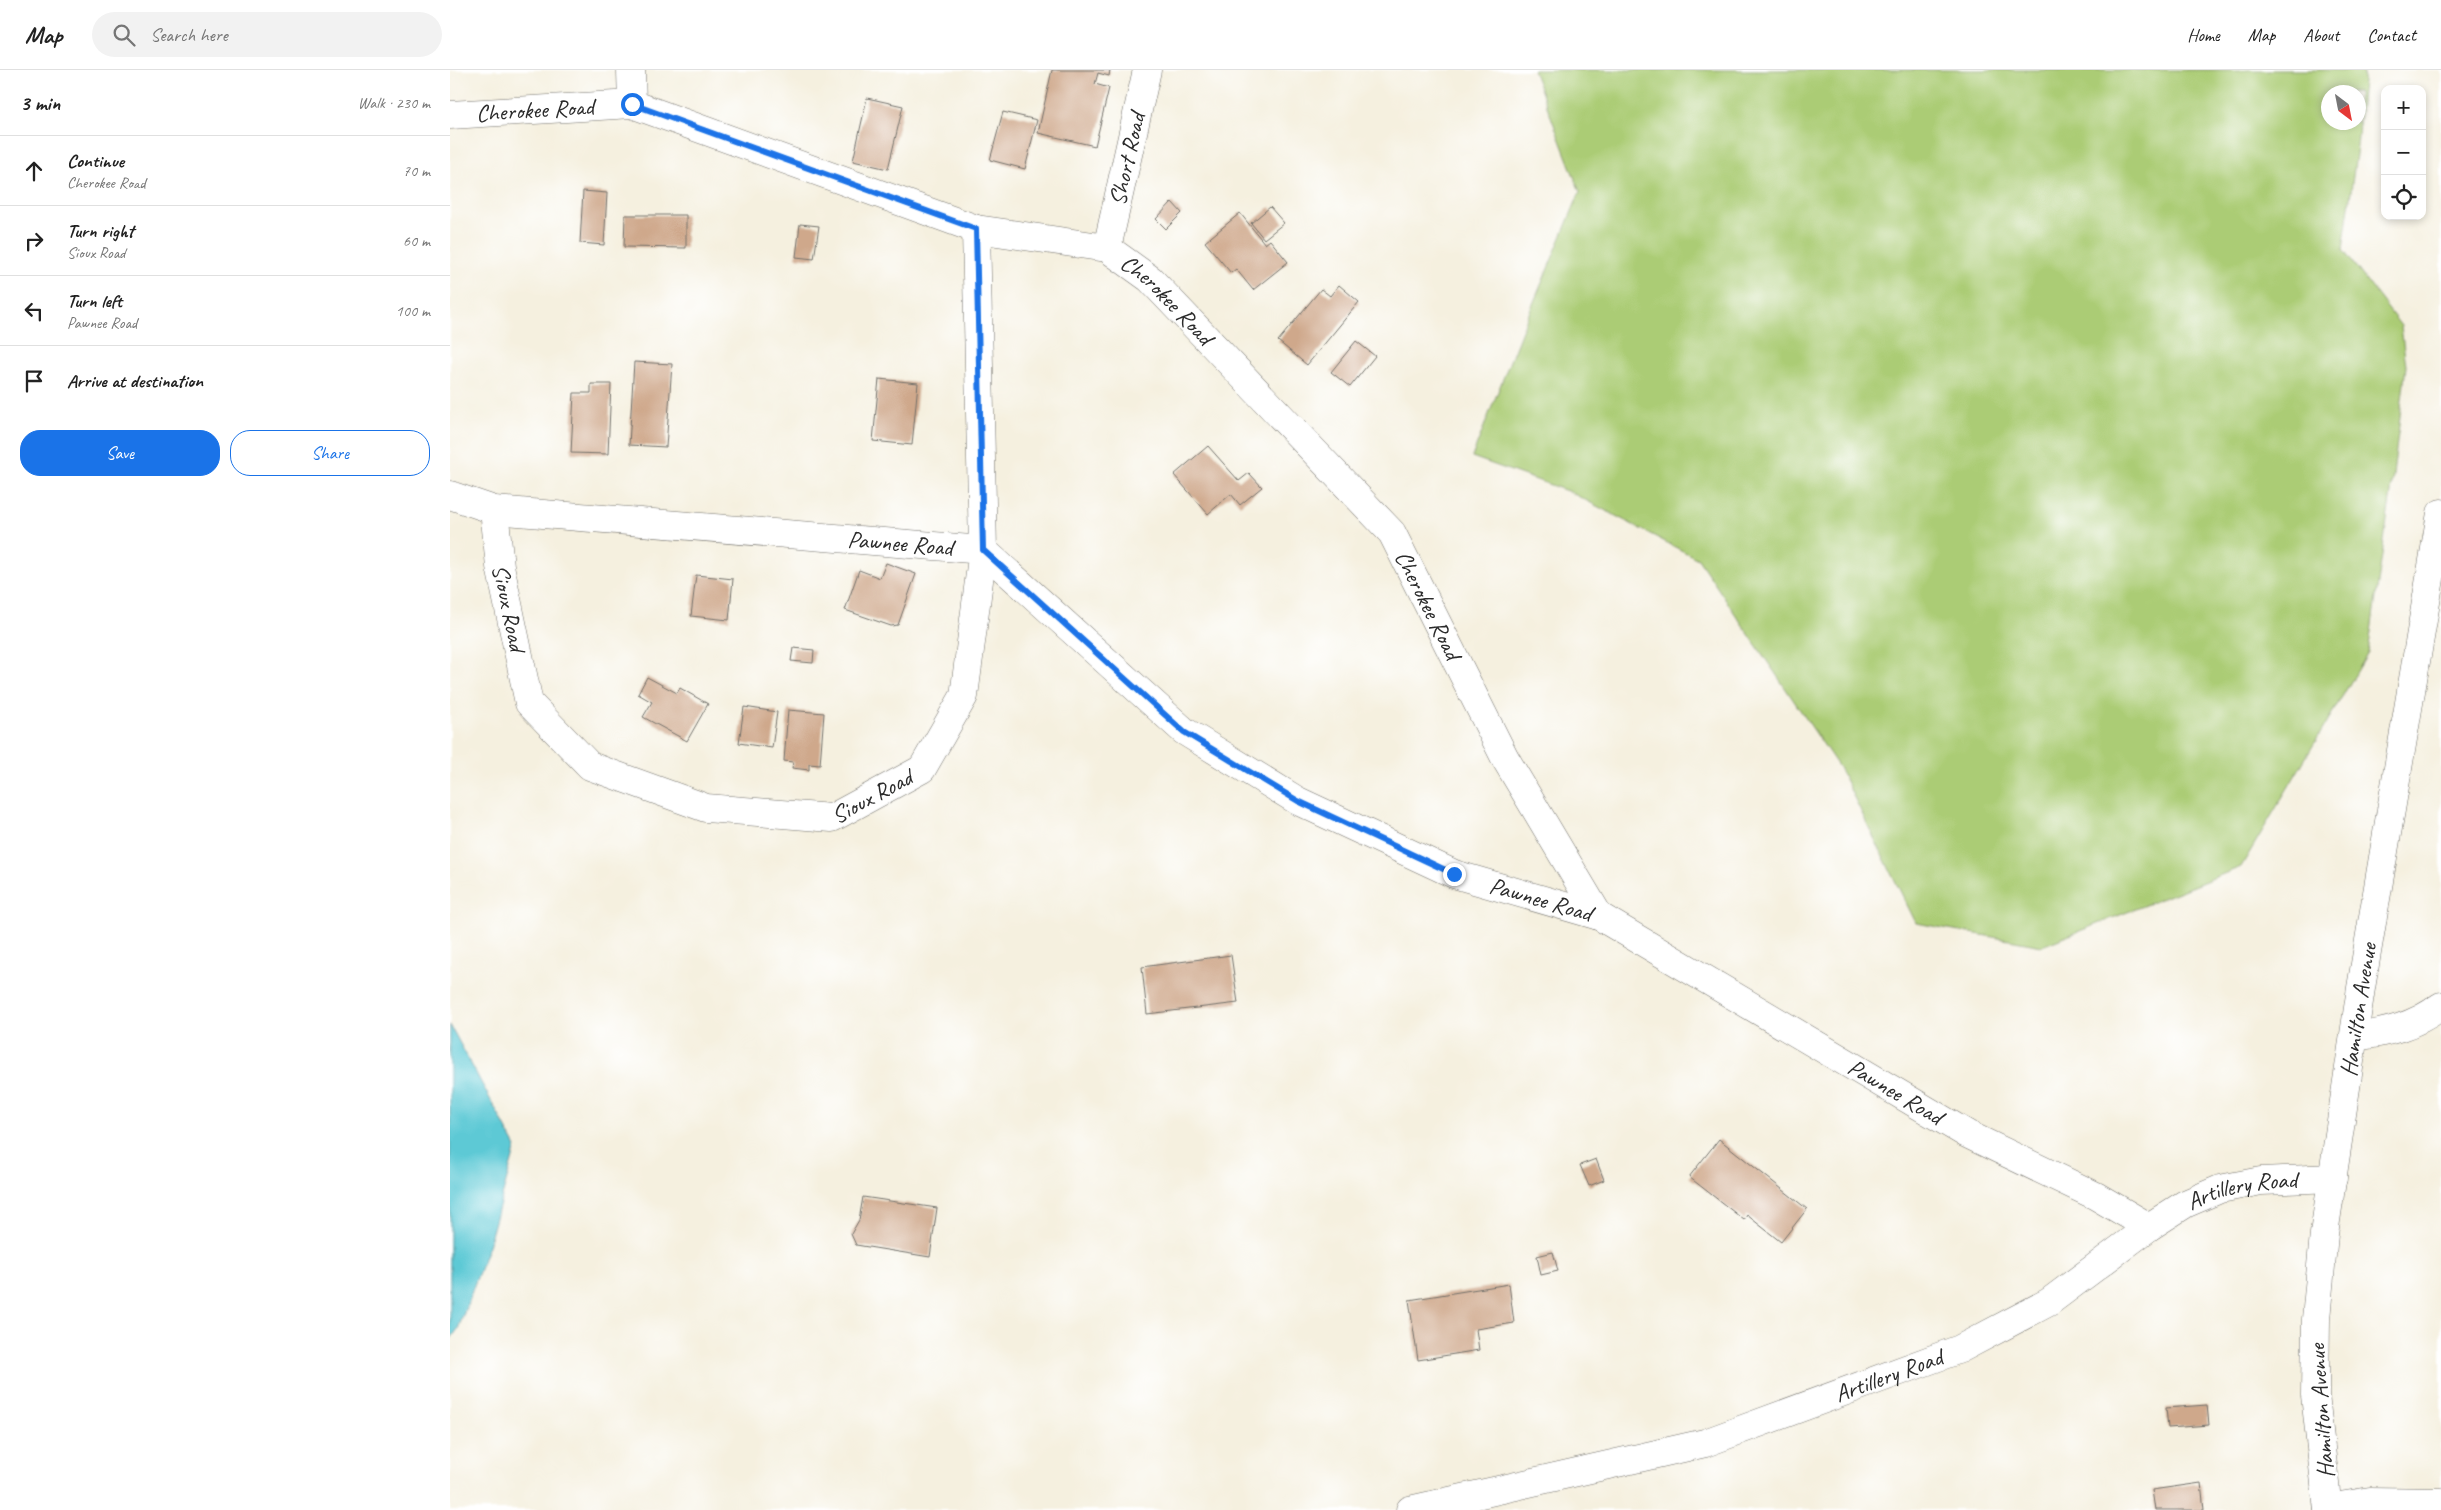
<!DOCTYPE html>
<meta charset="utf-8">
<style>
body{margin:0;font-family:Caveat,sans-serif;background:#f2f2f2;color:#222}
.controls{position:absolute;right:15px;top:15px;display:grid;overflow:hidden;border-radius:10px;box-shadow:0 2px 8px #0003}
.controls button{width:45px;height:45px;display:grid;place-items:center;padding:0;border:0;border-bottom:1px solid #e0e0e0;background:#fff;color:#222;font:25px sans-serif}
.compass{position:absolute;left:1871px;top:15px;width:45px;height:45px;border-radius:50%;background:#fff;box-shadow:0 2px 8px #0003;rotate:148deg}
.stop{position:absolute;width:15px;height:15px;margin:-11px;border:4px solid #1a73e8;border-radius:50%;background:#fff}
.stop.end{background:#1a73e8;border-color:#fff;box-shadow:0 1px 5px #0008}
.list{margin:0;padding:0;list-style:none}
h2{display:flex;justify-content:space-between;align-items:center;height:65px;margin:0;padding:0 20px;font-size:21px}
h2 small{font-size:16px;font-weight:400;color:#767676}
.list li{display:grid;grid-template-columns:32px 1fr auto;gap:15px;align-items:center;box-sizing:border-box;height:70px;padding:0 20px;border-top:1px solid #e0e0e0}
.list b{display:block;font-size:19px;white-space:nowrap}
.list p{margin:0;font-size:16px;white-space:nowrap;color:#767676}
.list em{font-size:16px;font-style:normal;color:#767676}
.actions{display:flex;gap:10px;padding:15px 20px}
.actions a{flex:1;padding:11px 0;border:1px solid #1a73e8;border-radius:20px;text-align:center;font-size:18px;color:#1a73e8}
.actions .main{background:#1a73e8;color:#fff}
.icon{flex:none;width:28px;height:28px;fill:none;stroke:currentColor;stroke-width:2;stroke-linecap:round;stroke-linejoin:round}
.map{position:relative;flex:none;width:1991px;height:1440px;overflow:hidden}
header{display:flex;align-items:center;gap:30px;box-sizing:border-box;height:70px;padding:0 25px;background:#fff;border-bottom:1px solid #e0e0e0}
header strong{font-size:24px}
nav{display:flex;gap:28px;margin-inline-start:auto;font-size:18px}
.search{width:350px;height:45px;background:#f2f2f2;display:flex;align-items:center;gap:12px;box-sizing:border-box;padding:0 18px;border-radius:28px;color:#767676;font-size:19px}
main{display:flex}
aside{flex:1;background:#fff}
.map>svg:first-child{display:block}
.green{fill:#abcc74;stroke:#6b7c50;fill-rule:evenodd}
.water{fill:#5dc9d5;stroke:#447a80}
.building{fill:#cfa88b}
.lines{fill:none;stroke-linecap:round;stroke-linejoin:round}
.minor-casing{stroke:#72706a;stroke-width:29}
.minor{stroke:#fff;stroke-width:28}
.route{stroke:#1a73e8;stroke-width:6}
.labels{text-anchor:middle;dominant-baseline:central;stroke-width:5;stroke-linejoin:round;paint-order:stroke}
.street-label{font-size:24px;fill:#2b2b2b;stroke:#fff}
</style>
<header>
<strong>Map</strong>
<div class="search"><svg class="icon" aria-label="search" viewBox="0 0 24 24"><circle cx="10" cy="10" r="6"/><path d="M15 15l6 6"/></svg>Search here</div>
<nav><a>Home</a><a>Map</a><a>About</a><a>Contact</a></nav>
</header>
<main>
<aside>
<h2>3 min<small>Walk · 230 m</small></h2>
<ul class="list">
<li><svg class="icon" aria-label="ahead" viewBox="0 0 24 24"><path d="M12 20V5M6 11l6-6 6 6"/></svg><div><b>Continue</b><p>Cherokee Road</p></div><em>70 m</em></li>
<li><svg class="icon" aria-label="right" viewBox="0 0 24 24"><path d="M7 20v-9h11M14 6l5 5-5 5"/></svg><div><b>Turn right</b><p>Sioux Road</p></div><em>60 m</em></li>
<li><svg class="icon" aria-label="left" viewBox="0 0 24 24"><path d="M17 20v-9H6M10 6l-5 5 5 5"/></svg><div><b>Turn left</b><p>Pawnee Road</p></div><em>100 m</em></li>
<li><svg class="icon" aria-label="arrive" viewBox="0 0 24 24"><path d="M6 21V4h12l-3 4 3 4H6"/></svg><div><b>Arrive at destination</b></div></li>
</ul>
<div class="actions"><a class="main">Save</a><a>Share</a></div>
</aside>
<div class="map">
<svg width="1991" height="1440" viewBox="0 0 1991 1440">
<rect width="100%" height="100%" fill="#fff"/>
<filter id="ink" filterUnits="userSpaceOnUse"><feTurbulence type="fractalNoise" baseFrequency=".02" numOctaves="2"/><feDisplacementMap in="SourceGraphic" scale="10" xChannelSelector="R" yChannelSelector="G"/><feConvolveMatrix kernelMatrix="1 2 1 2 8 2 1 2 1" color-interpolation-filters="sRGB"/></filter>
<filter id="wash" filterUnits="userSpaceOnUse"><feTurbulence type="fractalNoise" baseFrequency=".0096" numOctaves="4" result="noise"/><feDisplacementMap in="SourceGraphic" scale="20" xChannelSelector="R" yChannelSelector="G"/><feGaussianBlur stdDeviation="1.12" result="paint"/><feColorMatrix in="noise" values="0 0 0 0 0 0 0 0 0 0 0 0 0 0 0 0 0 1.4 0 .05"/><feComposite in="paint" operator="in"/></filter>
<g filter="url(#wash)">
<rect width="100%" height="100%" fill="#f5f0df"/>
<!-- green -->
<path class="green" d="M1083,0h831l-7,77 -14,103 58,76 5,40 -15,126 -23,161 -127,214 -199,79 -126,-23 -76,-154 -142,-210 -128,-67 -98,-35 53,-134 55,-131zM1878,22h30v30h-30z"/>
<!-- water -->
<path class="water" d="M0,955l66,122 -30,106 -28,76 -8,11z"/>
<g id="blocks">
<!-- building -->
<path class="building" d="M602,0h58l-1,6 -11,-3 -3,11 14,4 -14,58 -57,-13z
M417,28l36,8 -15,63 -35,-8z
M553,42l34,8 -12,49 -35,-9z
M133,121l24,2 -3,52 -24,-2z
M722,132l10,11 -16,16 -10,-10z
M820,137l14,16 -20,16 -13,-16z
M790,143l25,31 5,-4 18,22 -35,28 -17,-21 -5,4 -26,-31z
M175,145h61v33l-62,-1z
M350,154l19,2 -5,33 -18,-2z
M889,215l20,17 -52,63 -29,-24 43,-52 9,7z
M906,271l19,15 -25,31 -19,-15z
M184,292l38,2 -6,83 -37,-2z
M429,309l39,4 -6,62 -39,-4z
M141,314h20l-3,70 -37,-1 3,-60h17z
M758,376l31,35 10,-8 13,14 -22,18 -9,-11 -23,20 -34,-39z
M436,493l30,11 -18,51 -7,1 -46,-16 14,-40 21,8z
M246,505l37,4 -4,41 -38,-4z
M343,578l21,2 -1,13 -22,-2z
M197,607l30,16 3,-5 28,16 -21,37 -44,-24 9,-15 -14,-8z
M294,637l33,5 -5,36 -33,-5z
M338,640l36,3 -4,52 -11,-1v6l-17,-2 1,-6 -9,-1z
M781,885l7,48 -91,11 -5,-47z
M1269,1069l88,70 -26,33 -34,-27 -3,5 -55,-43z
M1146,1089l8,21 -15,6 -9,-21z
M413,1127l74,11 -7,49 -74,-12 -5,-11 8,-14z
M1103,1182l5,19 -17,4 -4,-19z
M1059,1214l5,39 -38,6 3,21 -61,10 -9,-60z
M1757,1335l2,20 -41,3 -2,-20z
M1751,1413l3,27h-49l-3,-20z"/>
</g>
</g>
<g filter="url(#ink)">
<use href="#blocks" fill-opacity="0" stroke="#72706a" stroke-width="1"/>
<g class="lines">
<defs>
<g id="minor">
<path d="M181,0l1,34"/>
<path id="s1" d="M0,45l182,-11 344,125 131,19 43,31 242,254 113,225 94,158"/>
<path id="s2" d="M657,178l40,-178"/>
<path id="s3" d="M0,425l44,15 489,40 201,181 114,70 156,73 145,42 368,218 129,62 53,31"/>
<path id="s4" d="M44,440l6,56 29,137 61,63 116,42 126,10 90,-49 42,-73 19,-146 -7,-321"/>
<path d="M1904,967c32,-4 61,-11 87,-31"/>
<path d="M1878,1438l42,-7 71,1"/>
<path id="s5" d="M960,1440l295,-67 255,-94 89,-47 100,-75 36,-23 35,-15 41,-8 72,-3"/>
<path id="s6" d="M1878,1440l-13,-115 1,-76 8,-85 37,-246 80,-475"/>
</g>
</defs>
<!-- minor casing -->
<use href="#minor" class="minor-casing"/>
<!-- minor -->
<use href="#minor" class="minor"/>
</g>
</g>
<g class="lines" filter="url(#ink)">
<!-- route -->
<path class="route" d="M182,34l344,125 7,321 201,182 114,69 156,73"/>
</g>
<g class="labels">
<!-- street labels -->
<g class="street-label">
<text stroke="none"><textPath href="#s1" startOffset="85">Cherokee Road</textPath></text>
<text stroke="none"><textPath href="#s2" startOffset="91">Short Road</textPath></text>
<text stroke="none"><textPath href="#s1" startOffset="760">Cherokee Road</textPath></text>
<text stroke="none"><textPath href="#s3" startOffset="454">Pawnee Road</textPath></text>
<text stroke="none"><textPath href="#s1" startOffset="1165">Cherokee Road</textPath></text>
<text stroke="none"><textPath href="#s4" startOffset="99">Sioux Road</textPath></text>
<text stroke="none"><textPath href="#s4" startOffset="579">Sioux Road</textPath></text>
<text stroke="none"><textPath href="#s3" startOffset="1204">Pawnee Road</textPath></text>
<text stroke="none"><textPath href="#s6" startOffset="504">Hamilton Avenue</textPath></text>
<text stroke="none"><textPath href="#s3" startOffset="1609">Pawnee Road</textPath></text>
<text stroke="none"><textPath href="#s5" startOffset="902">Artillery Road</textPath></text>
<text stroke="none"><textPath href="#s5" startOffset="498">Artillery Road</textPath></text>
<text transform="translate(1871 1341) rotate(-94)">Hamilton Avenue</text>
</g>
</g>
</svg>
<div class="controls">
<button>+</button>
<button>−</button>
<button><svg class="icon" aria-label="locate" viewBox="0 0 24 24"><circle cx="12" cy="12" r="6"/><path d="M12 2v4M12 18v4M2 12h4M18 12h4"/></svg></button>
</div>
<svg class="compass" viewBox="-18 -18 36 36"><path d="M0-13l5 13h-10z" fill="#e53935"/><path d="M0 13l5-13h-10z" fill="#767676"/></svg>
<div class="stop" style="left:182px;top:34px"></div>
<div class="stop end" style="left:1004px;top:804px"></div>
</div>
</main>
